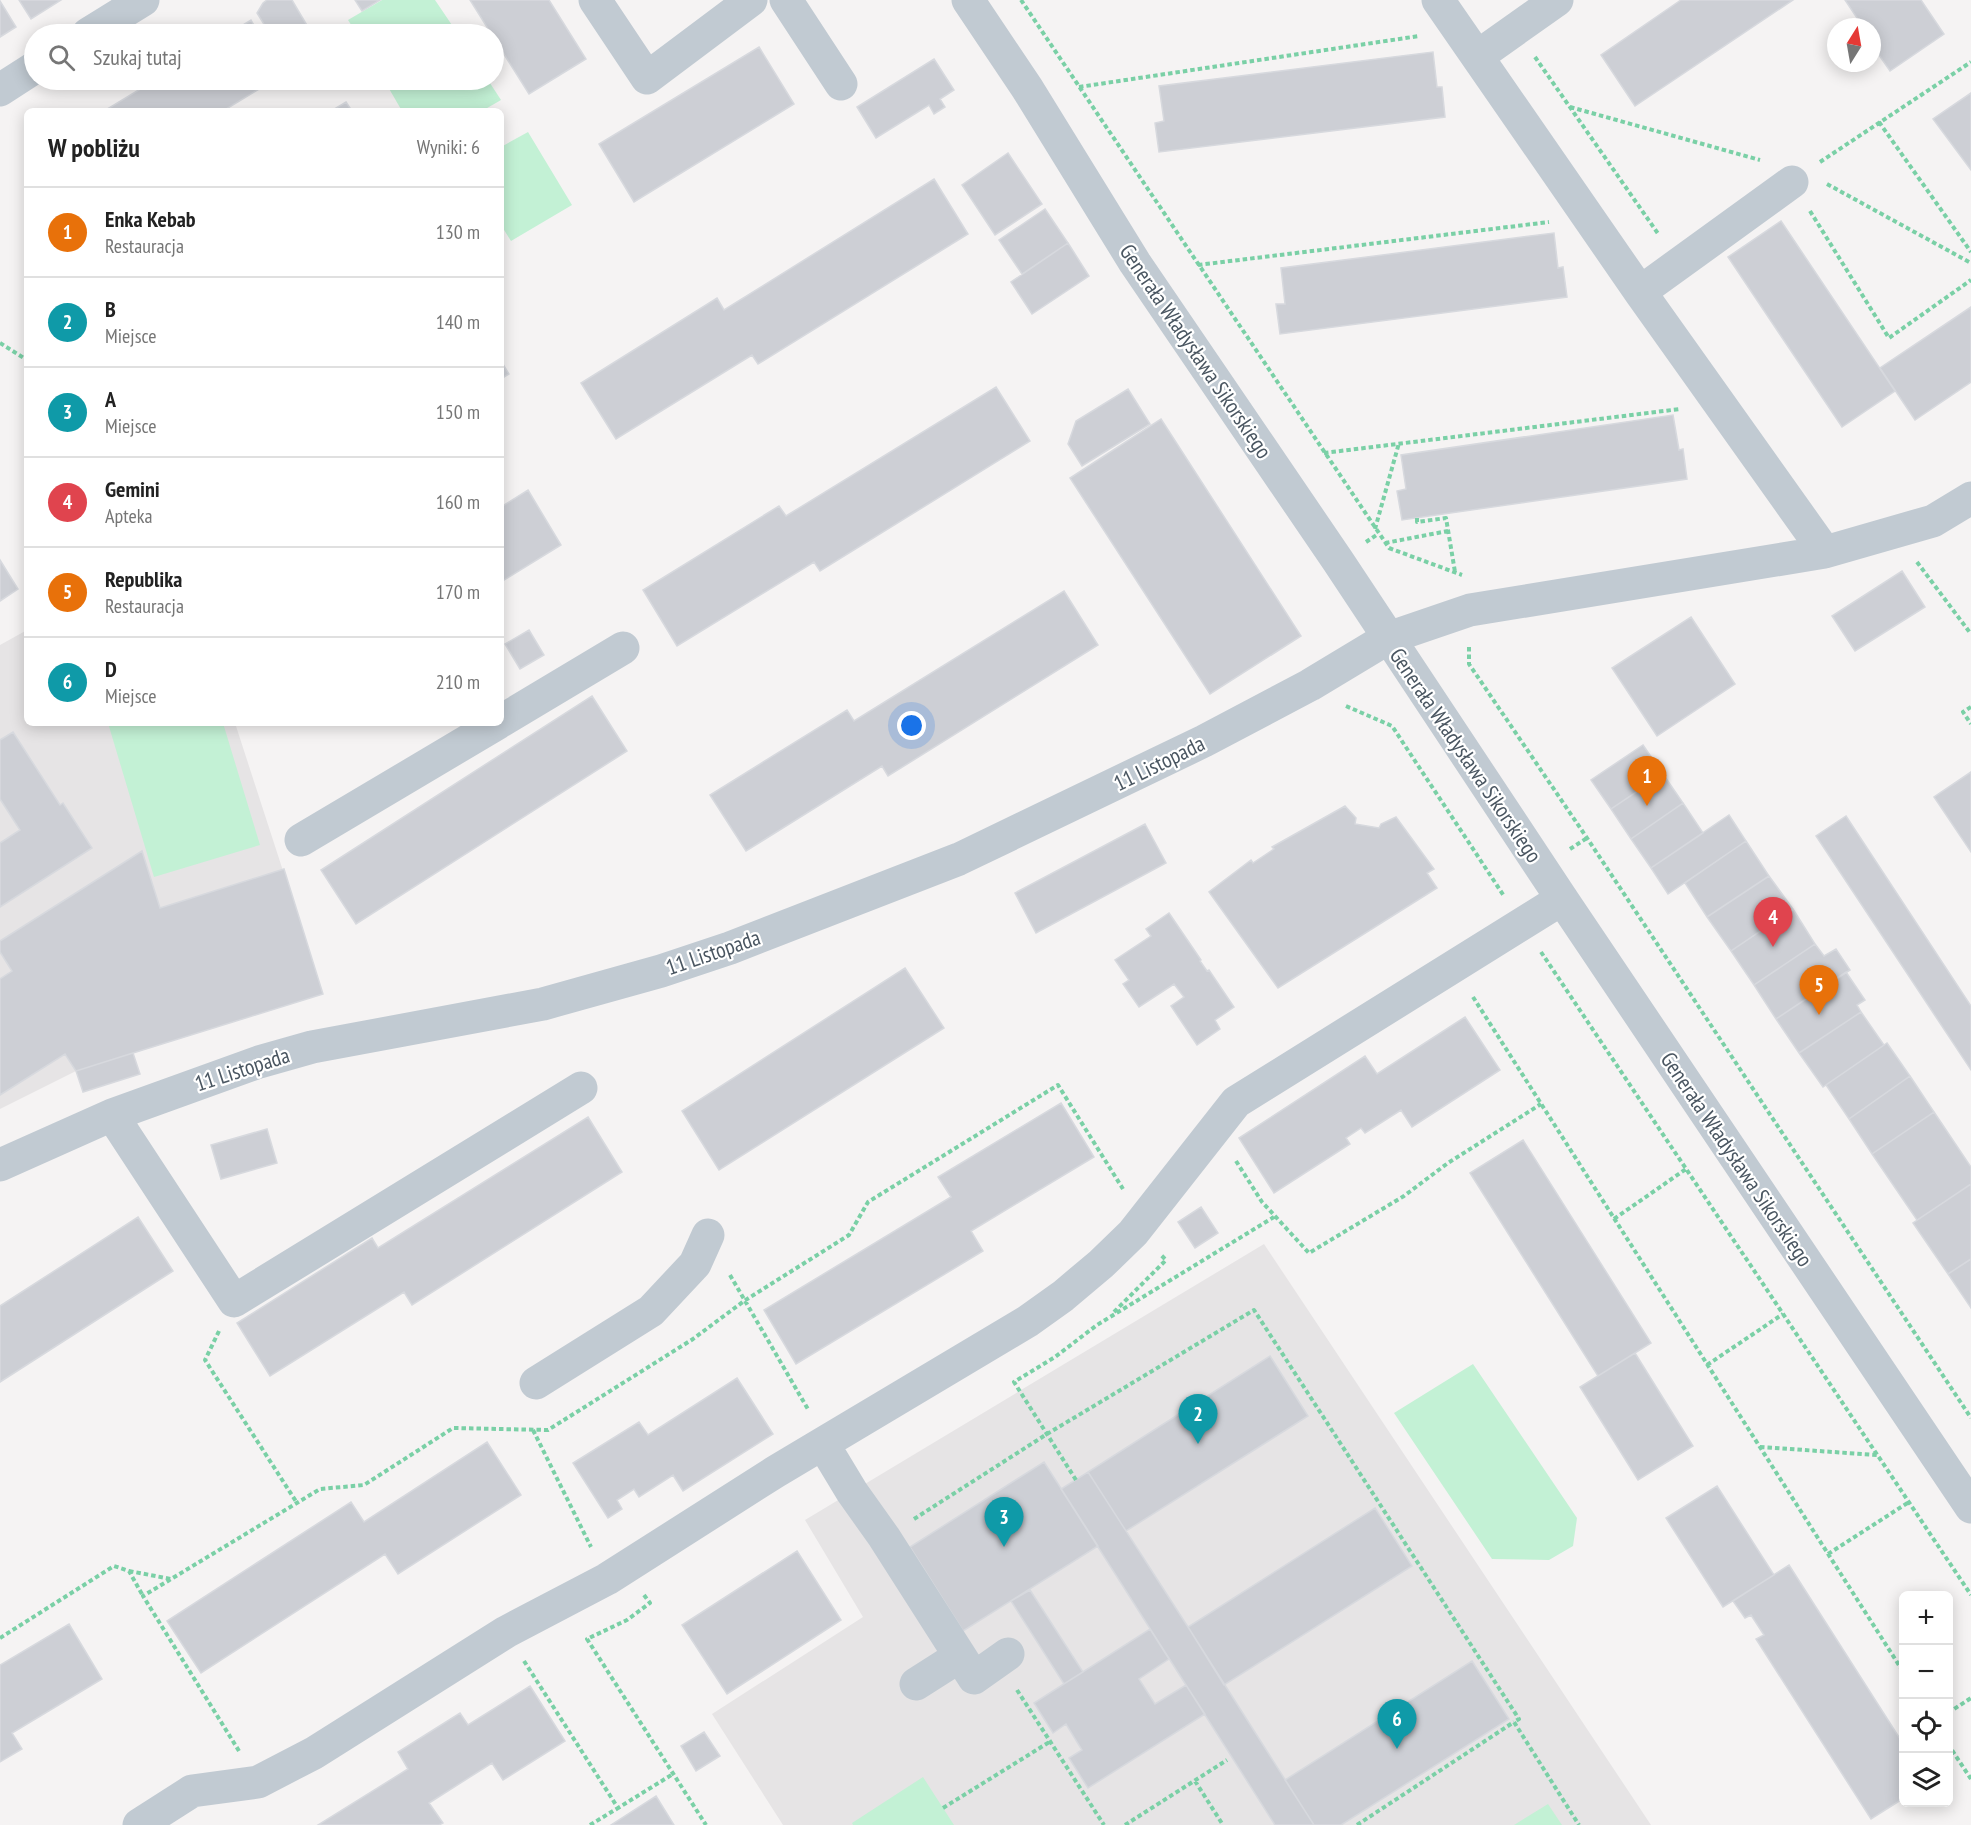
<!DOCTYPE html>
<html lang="pl">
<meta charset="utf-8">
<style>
body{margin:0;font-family:"PT Sans Narrow",sans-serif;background:#f6f6f6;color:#222}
.controls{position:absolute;right:18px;bottom:18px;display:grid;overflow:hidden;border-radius:9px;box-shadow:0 3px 15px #0003}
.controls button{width:54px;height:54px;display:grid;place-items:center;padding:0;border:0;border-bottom:2px solid #e0e0e0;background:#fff;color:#222;font:30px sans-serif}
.compass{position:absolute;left:1827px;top:18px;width:54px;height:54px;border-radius:50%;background:#fff;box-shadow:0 3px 15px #0003;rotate:11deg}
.you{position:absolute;left:912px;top:726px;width:21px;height:21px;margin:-15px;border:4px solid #fff;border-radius:50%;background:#1a73e8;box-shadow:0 0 0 9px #1a73e833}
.badge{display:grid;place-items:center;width:39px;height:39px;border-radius:50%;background:#b45309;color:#fff;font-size:20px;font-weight:700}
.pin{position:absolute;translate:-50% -50px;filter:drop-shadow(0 2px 3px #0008)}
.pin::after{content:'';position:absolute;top:32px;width:21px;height:18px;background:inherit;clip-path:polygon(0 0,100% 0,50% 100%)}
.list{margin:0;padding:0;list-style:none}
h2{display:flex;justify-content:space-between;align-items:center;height:78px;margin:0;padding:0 24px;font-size:26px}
h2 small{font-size:20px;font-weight:400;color:#767676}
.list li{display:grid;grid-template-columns:39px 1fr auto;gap:18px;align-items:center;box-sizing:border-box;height:90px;padding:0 24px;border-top:2px solid #e0e0e0}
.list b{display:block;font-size:22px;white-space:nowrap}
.list p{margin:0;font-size:20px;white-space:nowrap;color:#767676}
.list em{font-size:20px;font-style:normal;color:#767676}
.icon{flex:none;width:33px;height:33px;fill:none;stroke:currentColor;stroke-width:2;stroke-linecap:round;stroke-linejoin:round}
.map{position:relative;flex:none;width:1971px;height:1825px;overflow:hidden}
.search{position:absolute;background:#fff;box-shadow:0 3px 15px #0003;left:24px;top:24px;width:480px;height:66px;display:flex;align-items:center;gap:15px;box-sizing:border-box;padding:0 21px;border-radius:33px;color:#767676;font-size:22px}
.panel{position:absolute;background:#fff;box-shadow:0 3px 15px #0003;left:24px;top:108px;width:480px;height:618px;border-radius:9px}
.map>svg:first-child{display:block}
.education{fill:#e6e4e5}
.green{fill:#c3f1d5}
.building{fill:#cdcfd5;stroke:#d7d9de;stroke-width:1.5}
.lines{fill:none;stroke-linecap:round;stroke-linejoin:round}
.path{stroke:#7ad0a6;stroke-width:4;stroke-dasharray:4.5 3;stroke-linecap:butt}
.minor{stroke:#c1cad2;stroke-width:33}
.labels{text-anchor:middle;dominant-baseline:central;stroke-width:4.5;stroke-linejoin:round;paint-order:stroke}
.street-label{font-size:22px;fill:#4a5661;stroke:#fff}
</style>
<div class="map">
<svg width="1971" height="1825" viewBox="0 0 1971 1825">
<rect width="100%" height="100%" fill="#f5f3f3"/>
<!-- education -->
<path class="education" d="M27,630v93h208l88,271 -247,77 -76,38v-464z
M1264,1244l387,581h-868l-71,-111 151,-97 -58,-97z"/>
<!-- green -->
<path class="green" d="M382,0h53l23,34h-101l-9,-14z
M384,80h104l13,20 -19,11h-80z
M528,132l44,73 -61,36 -10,-16v-78z
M108,723h115l37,122 -106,32z
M1473,1364l104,154 -4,28 -24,14 -57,-1 -98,-146z
M923,1777l31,48h-101l-1,-2z
M1548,1804l14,21h-48z"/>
<!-- building -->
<path class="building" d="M19,0h42l-30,19z
M267,0h25l16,27 -12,7h-26l-13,-21 6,-10z
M355,0h25l-18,11z
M470,0h79l37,59 -57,35z
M1681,0h112l-158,106 -34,-51z
M1845,0h76l23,34 -54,37 -16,-23 3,-1 -5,-6v-14h-9z
M0,1l16,26 -16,10z
M251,20l8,14h-31z
M759,47l35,57 -160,98 -35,-58z
M1433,52l4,35h5l3,30 -286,35 -4,-29 9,-2 -5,-35z
M934,59l20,31 -14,9 5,8 -11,7 -5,-9 -53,33 -19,-31z
M155,80h119l-51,31h-119z
M1971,93v77l-38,-51z
M346,102l6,9h-21z
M1008,153l34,51 -47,31 -33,-50z
M934,179l34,55 -210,130 -6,-9 -136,84 -35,-56 136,-85 7,12z
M1045,209l23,34 -46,31 -23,-34z
M1781,221l114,170 -53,36 -114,-170z
M1554,233l4,35 5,-1 4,30 -287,37 -4,-30h9l-4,-36z
M1068,243l21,33 -57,38 -21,-32z
M1971,307v75l-56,38 -35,-52z
M501,361l8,13 -8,5z
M996,387l34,54 -210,130 -6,-9 -137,84 -34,-56 136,-84 7,10z
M1128,389l22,35 -68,42 -14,-22 8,-23z
M1673,415l6,35 4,-1 4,30 -285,41 -5,-29 9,-2 -5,-34z
M1161,419l140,217 -91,58 -140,-216z
M528,490l33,55 -60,37v-75z
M0,560l18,29 -18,12z
M1902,571l23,36 -70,44 -23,-35z
M1064,591l34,54 -210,131 -6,-10 -136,85 -36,-56 137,-85 7,11z
M1691,617l44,67 -78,52 -45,-68z
M529,630l15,25 -24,14 -15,-25z
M592,696l35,55 -271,173 -35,-54z
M13,732l47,73 3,-2 29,45 -92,59v-64l20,-13 -20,-31v-59z
M1643,745l20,29 -52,35 -20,-29z
M1971,772v80l-37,-55z
M1663,774l20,29 -52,36 -20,-30z
M1683,803l20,30 -52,35 -20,-29z
M1345,806l11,12 -1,6 24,4 2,-4 15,-7 38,52 -7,4 10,15 -159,100 -69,-96 42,-32 2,3 21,-14 -2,-2z
M1729,815l17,26 -78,53 -17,-26z
M1846,816l125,190v64l-155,-234z
M1145,824l21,39 -130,70 -21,-40z
M1746,841l23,35 -62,41 -22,-34z
M142,851l18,57 124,-39 39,125 -190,59 7,21 -57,18 -7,-21 -11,-17 -65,41v-116l12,-8 -12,-19v-11z
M1769,876l24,33 -62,42 -24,-34z
M1793,909l22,35 -61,41 -23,-34z
M1169,913l32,47 -1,1 7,10 2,-1 25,37 -19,13 5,9 -23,16 -26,-39 13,-9 -10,-13 -35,23 -16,-23 6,-4 -14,-20 36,-24 -5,-7z
M1815,944l9,12 12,-7 14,21 -74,49 -22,-34z
M905,968l39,60 -225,142 -37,-59z
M1846,972l19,28 -8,5 4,7 -62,41 -23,-34z
M1861,1012l23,33 -61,42 -24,-34z
M1465,1017l35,53 -88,57 -11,-17 -36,23 -4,-5 -15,10 4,6 -76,49 -35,-55 126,-82 12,18z
M1887,1043l23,33 -61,43 -23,-34z
M133,1053l7,21 -57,18 -7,-21z
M1910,1076l24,36 -62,42 -23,-35z
M1061,1103l33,54 -123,74 12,20 -187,113 -32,-54 187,-113 -13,-20z
M1934,1112l37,55v17l-54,36 -45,-66z
M588,1117l34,55 -210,133 -8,-13 -134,84 -33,-53 135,-85 6,10z
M267,1129l10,34 -56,16 -10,-34z
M1523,1140l128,203 -53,33 -128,-203z
M1971,1184v75l-23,15 -35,-51z
M1201,1207l17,26 -23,15 -17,-26z
M138,1217l35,54 -173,111v-76z
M1971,1259v49l-23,-34z
M1635,1353l58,93 -55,34 -58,-93z
M1270,1356l38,60 -182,115 -38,-59z
M737,1378l36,56 -90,57 -10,-16 -34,22 -5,-8 -17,11 5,9 -14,9 -35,-55 66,-41 9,13z
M487,1442l34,53 -123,79 -13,-20 -184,119 -34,-52 184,-119 13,20z
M1044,1462l54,84 -135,85 -53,-84z
M1088,1472l100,155 126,198h-39l-89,-140 -125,-196z
M1717,1486l57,89 -51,32 -57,-89z
M1375,1508l37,58 -188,119 -36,-58z
M797,1551l44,69 -114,74 -45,-69z
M1789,1565l115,180v53l-33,21 -115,-180 8,-4 -13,-20 -6,3 -12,-17z
M1030,1590l53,82 -19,12 -53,-83z
M69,1624l33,55 -90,54 10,16 -22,13v-97z
M1150,1629l19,30 -30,20 16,25 31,-19 19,29 -117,74 -19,-30 13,-8 -16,-26 -13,9 -19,-30z
M1472,1661l37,58 -168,106h-27l-29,-45z
M530,1686l35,55 -62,39 -11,-17 -63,40 14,20 -4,2h-121l90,-56 -10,-17 62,-39 8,12z
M704,1732l16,24 -24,15 -15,-25z
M656,1796l18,29h-63z"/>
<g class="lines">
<!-- path -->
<path class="path" d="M1021,0l368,548 73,27
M1535,57l124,178
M1079,87l340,-51
M1570,107l190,53
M1879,122l92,130
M1820,162l151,-100
M1827,184l144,79
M1810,211l79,127 82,-58
M1198,265l351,-43
M0,343l27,17
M1324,453l356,-44
M1417,518v4l29,-4 9,54
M1375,529l24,-86
M1366,542l12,-8
M1385,543l63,-12
M1917,562l54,72
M1469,647v17l118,174 384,580
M1346,706l46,20 112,170
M1971,707l-8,5 8,12
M1570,849l17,-11
M1541,952l430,643
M1473,997l431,676
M1236,1161l26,41 47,51 95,-57 44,-33 93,-59
M1614,1219l72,-50
M730,1275l79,136
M1114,1312l52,-52 -6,-6
M219,1331l-14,29 92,143
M1707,1365l76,-51
M533,1430l58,117
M1760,1447l117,8
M1076,1480l-62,-98 41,-25 42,-32 177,-108
M914,1519l133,-85 207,-124 265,409 -5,3 65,103
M1828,1554l81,-52
M129,1571l42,8
M644,1595l6,8 -23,17 -40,19 119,186
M0,1638l114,-72 15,5 14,25
M524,1661l94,147 55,-34
M1017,1690l87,135
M1948,1713l23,-15
M1948,1744l23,35
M239,1751l-96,-155 177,-107 44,-4 89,-57 95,2 145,-91 51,-38 105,-66 19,-33 190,-117 65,104
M1195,1781l28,44
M943,1808l108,-67
M590,1825l28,-17
M1125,1825l102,-65
M1357,1825l157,-103"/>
<!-- minor -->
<path class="minor" d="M595,0l52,78 104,-78
M786,0l55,84
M968,0l59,88 108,175 203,298 224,338 409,608
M1438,0l202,292 185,260
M88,34l55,-34
M1478,56l79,-56
M0,90l34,-22
M1640,292l152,-110
M501,721l122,-73
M301,840l197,-117
M112,1115l122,186 347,-213
M0,1165l112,-50 147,-53 53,-15 231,-43 118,-33 69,-23 229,-89 245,-118 106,-56 78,-47 82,-28 355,-58 108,-31 38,-23
M536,1383l115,-72 44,-47 13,-29
M823,1444l29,48 32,45 90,141 34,-24
M916,1684l44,-28
M139,1825l53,-34 66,-9 56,-29 192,-121 101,-53 168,-107 253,-151 35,-25 38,-32 32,-31 103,-131 326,-203"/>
</g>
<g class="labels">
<!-- street labels -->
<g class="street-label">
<text transform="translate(1196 351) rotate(56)">Generała Władysława Sikorskiego</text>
<text transform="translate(1466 755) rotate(56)">Generała Władysława Sikorskiego</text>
<text transform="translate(1159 763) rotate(-26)">11 Listopada</text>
<text transform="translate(713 952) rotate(-19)">11 Listopada</text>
<text transform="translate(242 1069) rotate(-18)">11 Listopada</text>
<text transform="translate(1737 1159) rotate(56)">Generała Władysława Sikorskiego</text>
</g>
</g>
</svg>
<div class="controls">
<button>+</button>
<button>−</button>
<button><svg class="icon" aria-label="locate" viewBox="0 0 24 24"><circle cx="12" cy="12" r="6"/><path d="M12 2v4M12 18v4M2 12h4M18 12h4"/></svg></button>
<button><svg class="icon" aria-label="layers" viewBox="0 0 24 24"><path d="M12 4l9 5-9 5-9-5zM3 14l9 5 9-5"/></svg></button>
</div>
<svg class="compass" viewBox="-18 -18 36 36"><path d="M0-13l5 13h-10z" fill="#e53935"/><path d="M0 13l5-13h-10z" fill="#767676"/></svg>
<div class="you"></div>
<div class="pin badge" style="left:1647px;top:806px;background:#e8710a">1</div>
<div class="pin badge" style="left:1198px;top:1444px;background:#0f9aa8">2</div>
<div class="pin badge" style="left:1004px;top:1547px;background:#0f9aa8">3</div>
<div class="pin badge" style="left:1773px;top:947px;background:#e0444e">4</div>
<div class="pin badge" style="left:1819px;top:1015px;background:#e8710a">5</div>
<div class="pin badge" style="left:1397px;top:1749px;background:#0f9aa8">6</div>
<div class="search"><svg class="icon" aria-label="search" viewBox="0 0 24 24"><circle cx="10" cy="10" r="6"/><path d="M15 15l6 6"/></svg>Szukaj tutaj</div>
<section class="panel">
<h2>W pobliżu<small>Wyniki: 6</small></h2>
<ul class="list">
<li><span class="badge" style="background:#e8710a">1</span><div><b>Enka Kebab</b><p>Restauracja</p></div><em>130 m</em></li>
<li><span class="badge" style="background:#0f9aa8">2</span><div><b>B</b><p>Miejsce</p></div><em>140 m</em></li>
<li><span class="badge" style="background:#0f9aa8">3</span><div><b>A</b><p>Miejsce</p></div><em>150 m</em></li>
<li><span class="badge" style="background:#e0444e">4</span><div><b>Gemini</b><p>Apteka</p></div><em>160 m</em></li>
<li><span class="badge" style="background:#e8710a">5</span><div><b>Republika</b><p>Restauracja</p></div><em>170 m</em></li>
<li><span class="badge" style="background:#0f9aa8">6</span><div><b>D</b><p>Miejsce</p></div><em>210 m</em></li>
</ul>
</section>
</div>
